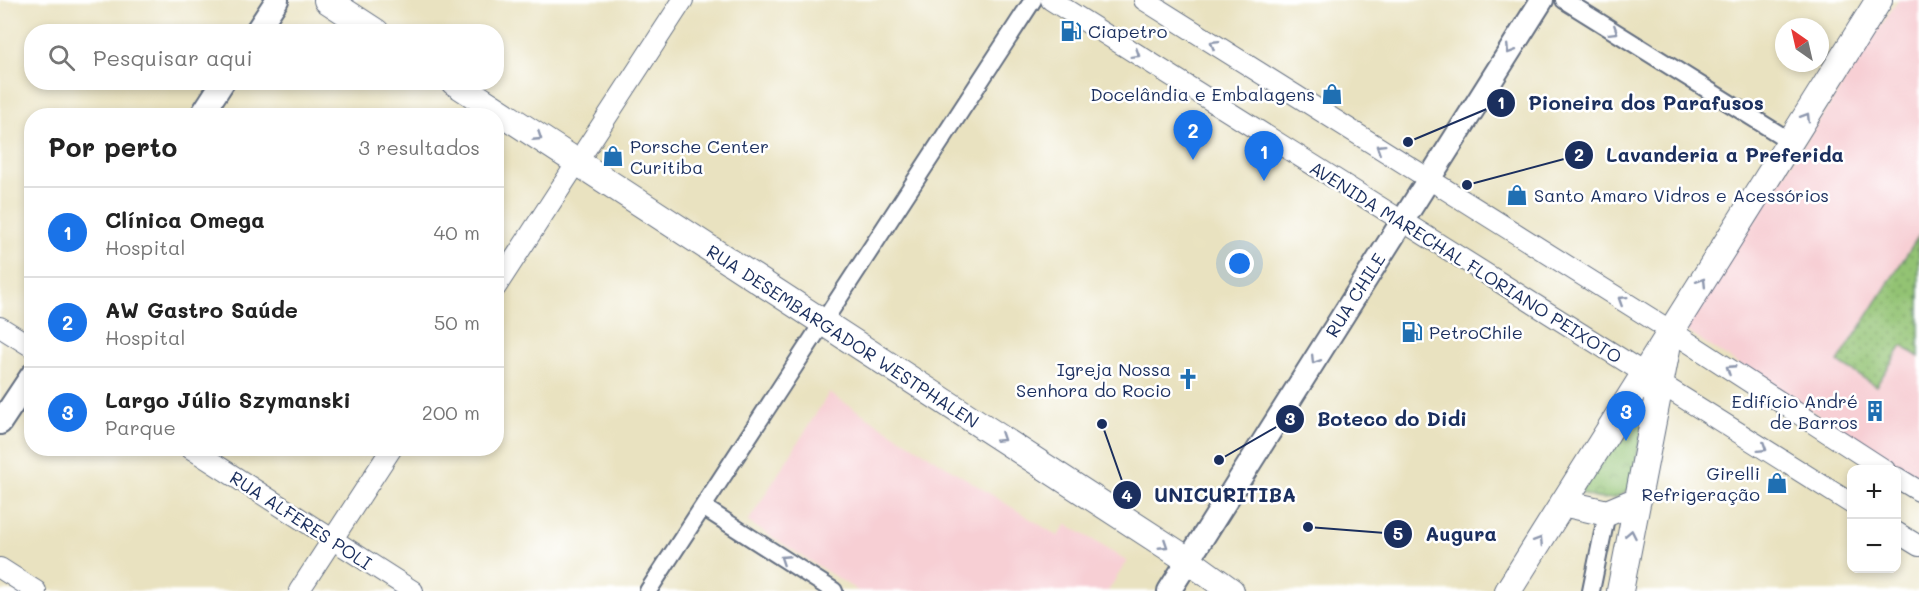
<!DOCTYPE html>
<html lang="pt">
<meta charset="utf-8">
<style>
body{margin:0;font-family:Mali,sans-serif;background:#f2f2f2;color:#222}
.controls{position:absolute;right:18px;bottom:18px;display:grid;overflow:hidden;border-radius:12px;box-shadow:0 3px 9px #0003}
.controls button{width:54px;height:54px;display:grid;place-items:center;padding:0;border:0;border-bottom:2px solid #e0e0e0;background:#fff;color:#222;font:30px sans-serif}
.compass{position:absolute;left:1775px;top:18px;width:54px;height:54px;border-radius:50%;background:#fff;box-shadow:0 3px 9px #0003;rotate:326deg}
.you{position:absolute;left:1240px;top:264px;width:21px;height:21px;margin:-15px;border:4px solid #fff;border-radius:50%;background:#1a73e8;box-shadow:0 0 0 9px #1a73e833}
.badge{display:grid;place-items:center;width:39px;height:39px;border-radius:50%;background:#1a73e8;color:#fff;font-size:20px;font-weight:700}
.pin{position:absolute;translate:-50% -50px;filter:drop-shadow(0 2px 3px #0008)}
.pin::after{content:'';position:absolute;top:32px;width:21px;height:18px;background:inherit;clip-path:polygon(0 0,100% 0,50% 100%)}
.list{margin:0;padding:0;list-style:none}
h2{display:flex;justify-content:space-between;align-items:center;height:78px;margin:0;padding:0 24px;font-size:26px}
h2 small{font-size:20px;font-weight:400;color:#767676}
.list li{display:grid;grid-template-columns:39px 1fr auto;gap:18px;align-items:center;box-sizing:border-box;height:90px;padding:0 24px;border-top:2px solid #e0e0e0}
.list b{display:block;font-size:22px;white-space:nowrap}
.list p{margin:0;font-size:20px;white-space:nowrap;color:#767676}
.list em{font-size:20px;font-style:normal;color:#767676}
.icon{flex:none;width:33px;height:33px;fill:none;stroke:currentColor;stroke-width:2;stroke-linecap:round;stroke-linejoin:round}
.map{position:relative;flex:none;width:1919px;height:591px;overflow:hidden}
.search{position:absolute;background:#fff;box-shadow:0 3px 9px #0003;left:24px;top:24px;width:480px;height:66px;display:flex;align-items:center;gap:15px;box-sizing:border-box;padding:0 21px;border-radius:24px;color:#767676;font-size:22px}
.panel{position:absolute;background:#fff;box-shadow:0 3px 9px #0003;left:24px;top:108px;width:480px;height:348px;border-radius:24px}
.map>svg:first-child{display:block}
.built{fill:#f7cfd4}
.park{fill:url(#park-crowns);stroke:#577968;stroke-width:1.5}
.garden{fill:url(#garden-dots);stroke:#577968;stroke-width:1.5}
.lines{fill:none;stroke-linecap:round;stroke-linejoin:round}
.minor-casing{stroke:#636e80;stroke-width:20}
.tertiary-casing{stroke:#636e80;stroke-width:22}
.secondary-casing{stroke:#636e80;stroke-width:26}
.primary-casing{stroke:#636e80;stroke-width:28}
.minor{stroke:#fff;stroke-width:16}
.tertiary{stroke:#fff;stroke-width:20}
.secondary{stroke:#fff;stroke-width:22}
.primary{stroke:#fff;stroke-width:26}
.oneway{stroke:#8d97ae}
.labels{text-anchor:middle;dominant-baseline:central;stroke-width:5;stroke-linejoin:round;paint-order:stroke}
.poi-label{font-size:18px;fill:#1b2f5e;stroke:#fff;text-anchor:start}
.street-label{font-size:18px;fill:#1b2f5e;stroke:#fff}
.leader{fill:none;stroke:#1b2f5e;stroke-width:2}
.callout-dot{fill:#1b2f5e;stroke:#fff;stroke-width:2}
.mark-label{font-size:18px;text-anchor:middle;font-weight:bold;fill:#fff}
.callout-label{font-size:20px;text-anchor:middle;font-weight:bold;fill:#1b2f5e;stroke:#fff;stroke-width:5;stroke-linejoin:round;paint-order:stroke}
</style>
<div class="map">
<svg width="1919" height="591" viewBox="0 0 1919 591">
<defs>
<pattern id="park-crowns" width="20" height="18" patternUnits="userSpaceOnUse" patternTransform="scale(1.5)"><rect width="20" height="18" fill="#93c373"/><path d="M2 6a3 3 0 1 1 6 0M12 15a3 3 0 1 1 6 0" fill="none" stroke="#779f62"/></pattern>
<pattern id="garden-dots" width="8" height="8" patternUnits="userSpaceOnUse" patternTransform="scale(1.5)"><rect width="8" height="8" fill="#93c373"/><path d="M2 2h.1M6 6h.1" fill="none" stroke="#779f62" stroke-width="1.8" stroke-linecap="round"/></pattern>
</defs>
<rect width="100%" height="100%" fill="#fff"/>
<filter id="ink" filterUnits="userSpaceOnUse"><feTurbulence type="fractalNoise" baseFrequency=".0167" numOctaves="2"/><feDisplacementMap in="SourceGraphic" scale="12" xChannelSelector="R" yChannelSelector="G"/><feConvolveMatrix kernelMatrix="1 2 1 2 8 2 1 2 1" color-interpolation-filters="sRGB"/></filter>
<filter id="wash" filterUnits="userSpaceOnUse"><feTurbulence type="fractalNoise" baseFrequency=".008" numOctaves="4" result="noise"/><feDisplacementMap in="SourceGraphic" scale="24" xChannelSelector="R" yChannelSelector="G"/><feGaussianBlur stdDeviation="1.35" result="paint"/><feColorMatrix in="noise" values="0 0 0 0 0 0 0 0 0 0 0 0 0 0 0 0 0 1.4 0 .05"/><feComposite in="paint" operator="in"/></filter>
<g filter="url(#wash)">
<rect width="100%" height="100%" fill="#e9e2c0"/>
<!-- built -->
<path class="built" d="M1898,0h21v480l-236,-151z
M829,393l229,143 9,-12 60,37 -19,30h-250l-110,-69z"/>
<!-- park -->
<path class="park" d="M1644,389l5,4 -18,95c-16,14 -34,13 -51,4z"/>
<!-- garden -->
<path class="garden" d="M1919,235v122l-17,-11 -26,40 -38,-24z"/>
</g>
<g filter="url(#ink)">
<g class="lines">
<defs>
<path id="minor" d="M1564,0l226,141
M703,507l131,84
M648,591l385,-591
M1591,591l16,-78"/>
<path id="tertiary" d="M1051,0l801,504
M1144,0l527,331 214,139
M496,287l187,-287
M0,327l32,20
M190,448l223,143
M1896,477l23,14
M1896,532l23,14
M0,568l36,23
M299,591l93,-143"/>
<path id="secondary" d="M256,32l21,-32
M201,116l22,-34
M0,423l32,-48
M1169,591l373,-591"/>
<path id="primary" d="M327,0l49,32
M454,82l734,478 43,31
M1563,503l44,10 31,-13
M1508,591l371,-591
M1620,591l47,-242"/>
</defs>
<!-- minor casing -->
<use href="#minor" class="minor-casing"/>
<!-- tertiary casing -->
<use href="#tertiary" class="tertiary-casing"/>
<!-- secondary casing -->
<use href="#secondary" class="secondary-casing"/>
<!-- primary casing -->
<use href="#primary" class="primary-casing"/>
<!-- minor -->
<use href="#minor" class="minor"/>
<!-- tertiary -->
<use href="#tertiary" class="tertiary"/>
<!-- secondary -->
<use href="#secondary" class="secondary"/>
<!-- primary -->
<use href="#primary" class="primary"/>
</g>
<!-- one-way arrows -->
<defs><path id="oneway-chevron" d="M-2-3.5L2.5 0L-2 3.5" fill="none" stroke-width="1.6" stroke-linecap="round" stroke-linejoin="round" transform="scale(1.5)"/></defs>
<g class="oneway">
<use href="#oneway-chevron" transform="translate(1614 31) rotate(32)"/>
<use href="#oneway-chevron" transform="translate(1214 44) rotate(-148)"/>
<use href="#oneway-chevron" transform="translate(1510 50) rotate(122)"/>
<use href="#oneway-chevron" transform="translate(1136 54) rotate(32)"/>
<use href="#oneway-chevron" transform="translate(1806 117) rotate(-58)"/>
<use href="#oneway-chevron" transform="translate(538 137) rotate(33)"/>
<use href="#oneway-chevron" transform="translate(1380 148) rotate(-148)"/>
<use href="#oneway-chevron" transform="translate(1702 282) rotate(-58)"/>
<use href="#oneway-chevron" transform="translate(1622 300) rotate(-148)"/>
<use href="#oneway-chevron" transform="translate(1315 360) rotate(122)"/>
<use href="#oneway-chevron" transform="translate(1730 369) rotate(-147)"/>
<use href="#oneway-chevron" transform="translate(1001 438) rotate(33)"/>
<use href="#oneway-chevron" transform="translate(1763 448) rotate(32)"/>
<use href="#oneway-chevron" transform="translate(1631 534) rotate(-79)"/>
<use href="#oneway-chevron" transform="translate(1539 541) rotate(-58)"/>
<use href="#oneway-chevron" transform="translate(1164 545) rotate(33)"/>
<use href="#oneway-chevron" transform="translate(784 559) rotate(-147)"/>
</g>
</g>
<!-- icons -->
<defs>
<symbol id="fuel-bare" viewBox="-9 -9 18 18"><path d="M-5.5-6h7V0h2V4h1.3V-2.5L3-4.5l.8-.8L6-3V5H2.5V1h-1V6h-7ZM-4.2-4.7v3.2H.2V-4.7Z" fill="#1f6fb2" stroke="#fff" stroke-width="2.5" paint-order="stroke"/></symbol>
<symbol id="shop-bare" viewBox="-9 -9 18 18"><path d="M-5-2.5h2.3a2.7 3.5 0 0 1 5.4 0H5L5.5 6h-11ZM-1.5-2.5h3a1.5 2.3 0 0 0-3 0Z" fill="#1f6fb2" stroke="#fff" stroke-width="2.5" paint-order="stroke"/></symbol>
<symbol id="church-bare" viewBox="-9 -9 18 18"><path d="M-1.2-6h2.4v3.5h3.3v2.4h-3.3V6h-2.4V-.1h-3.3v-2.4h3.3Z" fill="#1f6fb2" stroke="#fff" stroke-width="2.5" paint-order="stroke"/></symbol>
<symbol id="building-bare" viewBox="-9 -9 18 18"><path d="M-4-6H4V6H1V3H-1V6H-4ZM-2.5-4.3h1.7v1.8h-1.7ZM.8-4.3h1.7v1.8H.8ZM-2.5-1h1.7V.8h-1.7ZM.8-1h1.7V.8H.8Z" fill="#1f6fb2" stroke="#fff" stroke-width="2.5" paint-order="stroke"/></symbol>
</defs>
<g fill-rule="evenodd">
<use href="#fuel-bare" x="1056" y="16" width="30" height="30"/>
<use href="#shop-bare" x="1317" y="79" width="30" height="30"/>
<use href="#shop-bare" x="598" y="141" width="30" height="30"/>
<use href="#shop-bare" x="1502" y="180" width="30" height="30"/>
<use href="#fuel-bare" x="1397" y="317" width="30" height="30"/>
<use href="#church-bare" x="1173" y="364" width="30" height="30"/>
<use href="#building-bare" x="1860" y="396" width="30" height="30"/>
<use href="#shop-bare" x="1762" y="468" width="30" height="30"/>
</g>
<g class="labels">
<!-- poi labels -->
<g class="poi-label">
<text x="1088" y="31">Ciapetro</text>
<text x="1315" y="94" text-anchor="end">Docelândia e Embalagens</text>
<text x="630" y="146">Porsche Center<tspan x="630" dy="21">Curitiba</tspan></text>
<text x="1534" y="195">Santo Amaro Vidros e Acessórios</text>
<text x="1429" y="332">PetroChile</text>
<text x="1171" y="369" text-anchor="end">Igreja Nossa<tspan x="1171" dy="21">Senhora do Rocio</tspan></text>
<text x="1858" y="401" text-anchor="end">Edifício André<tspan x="1858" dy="21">de Barros</tspan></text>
<text x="1760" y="473" text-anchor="end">Girelli<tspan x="1760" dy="21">Refrigeração</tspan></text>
</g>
<!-- street labels -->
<g class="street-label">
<text transform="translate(1466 262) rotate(32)">AVENIDA MARECHAL FLORIANO PEIXOTO</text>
<text transform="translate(1355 295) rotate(-58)">RUA CHILE</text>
<text transform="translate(843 336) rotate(33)">RUA DESEMBARGADOR WESTPHALEN</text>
<text transform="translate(301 520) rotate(33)">RUA ALFERES POLI</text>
</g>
</g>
<!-- callouts -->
<path class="leader" d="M1408 142L1501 103M1467 185L1579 155M1219 460L1290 419M1102 424L1127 495M1308 527L1398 534"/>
<g class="callout-dot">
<circle cx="1408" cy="142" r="6"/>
<circle cx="1467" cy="185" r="6"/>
<circle cx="1219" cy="460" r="6"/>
<circle cx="1102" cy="424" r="6"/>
<circle cx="1308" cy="527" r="6"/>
<circle cx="1501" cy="103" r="15"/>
<circle cx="1579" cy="155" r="15"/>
<circle cx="1290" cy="419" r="15"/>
<circle cx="1127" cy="495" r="15"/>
<circle cx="1398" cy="534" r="15"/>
</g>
<g class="mark-label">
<text x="1501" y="109">1</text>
<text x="1579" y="161">2</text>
<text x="1290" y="425">3</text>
<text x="1127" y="502">4</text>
<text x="1398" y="540">5</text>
</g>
<g class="callout-label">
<text x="1646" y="110">Pioneira dos Parafusos</text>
<text x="1725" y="162">Lavanderia a Preferida</text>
<text x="1392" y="426">Boteco do Didi</text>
<text x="1225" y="502">UNICURITIBA</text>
<text x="1461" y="541">Augura</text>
</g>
</svg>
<div class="controls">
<button>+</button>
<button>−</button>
</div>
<svg class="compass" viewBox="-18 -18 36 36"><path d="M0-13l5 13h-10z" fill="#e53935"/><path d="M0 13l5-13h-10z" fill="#767676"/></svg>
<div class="you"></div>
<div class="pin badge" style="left:1264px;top:181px">1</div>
<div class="pin badge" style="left:1193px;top:160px">2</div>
<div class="pin badge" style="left:1626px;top:441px">3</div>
<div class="search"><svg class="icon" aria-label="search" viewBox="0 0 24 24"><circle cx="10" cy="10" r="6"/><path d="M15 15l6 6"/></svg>Pesquisar aqui</div>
<section class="panel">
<h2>Por perto<small>3 resultados</small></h2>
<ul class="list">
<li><span class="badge">1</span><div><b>Clínica Omega</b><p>Hospital</p></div><em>40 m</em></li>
<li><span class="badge">2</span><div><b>AW Gastro Saúde</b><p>Hospital</p></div><em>50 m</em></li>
<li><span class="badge">3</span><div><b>Largo Júlio Szymanski</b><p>Parque</p></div><em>200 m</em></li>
</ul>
</section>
</div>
